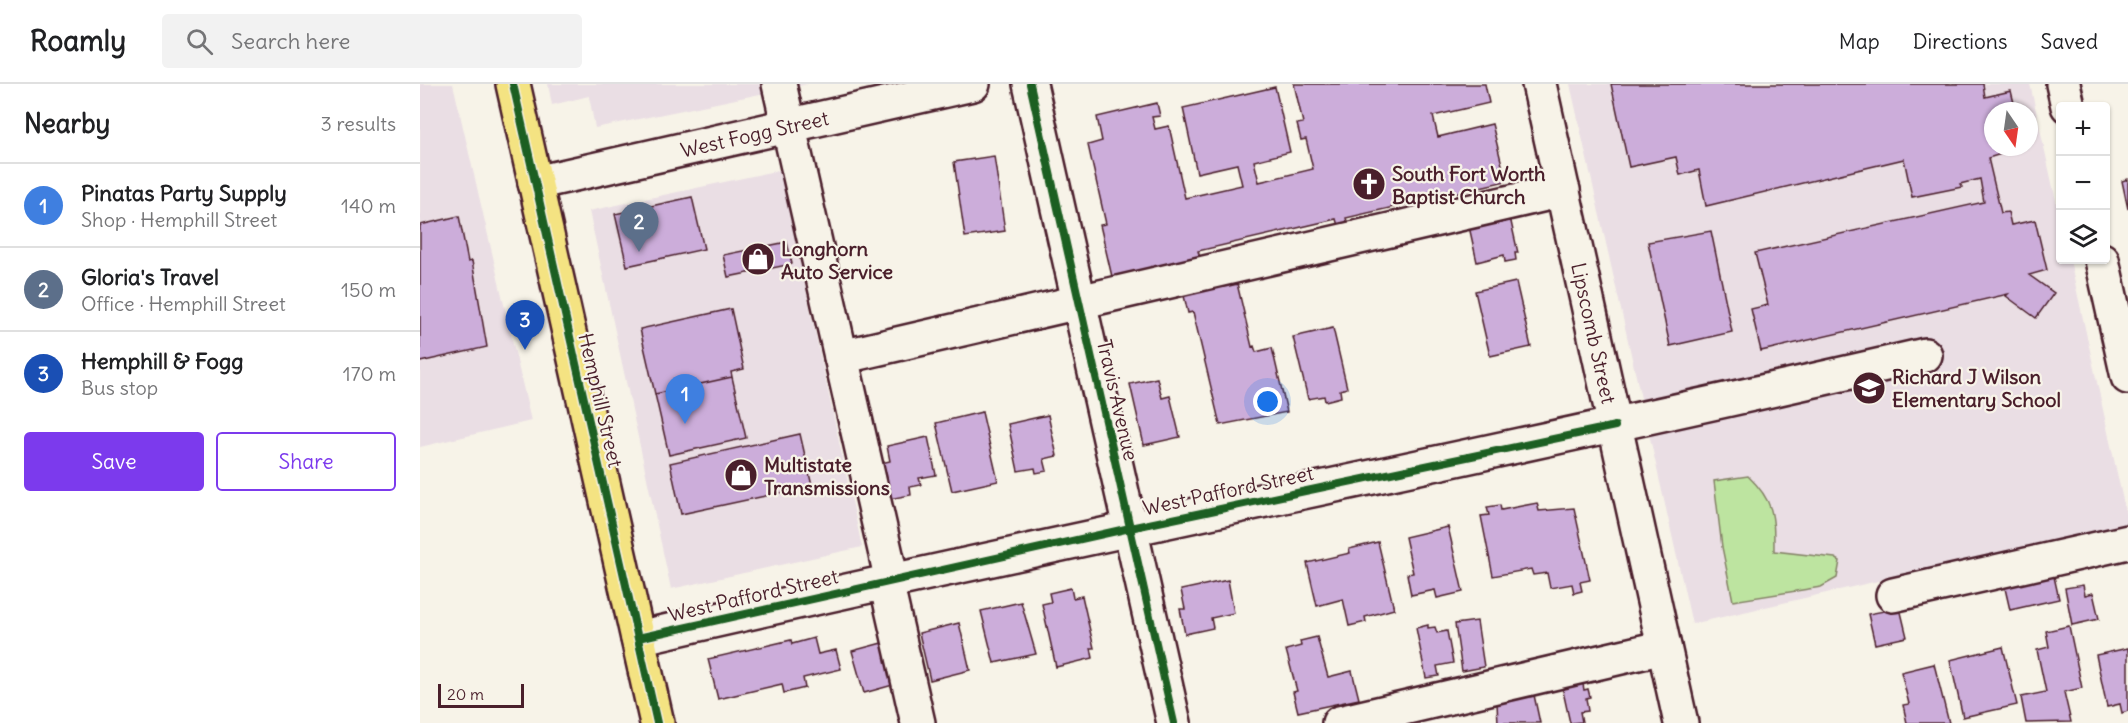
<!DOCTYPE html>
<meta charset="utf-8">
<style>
body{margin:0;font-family:Delius,sans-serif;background:#f2f2f2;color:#202124}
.controls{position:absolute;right:18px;top:18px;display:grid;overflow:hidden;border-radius:6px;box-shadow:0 2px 4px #0004}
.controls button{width:54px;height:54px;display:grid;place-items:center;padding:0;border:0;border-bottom:2px solid #e0e0e0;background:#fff;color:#202124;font:30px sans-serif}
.compass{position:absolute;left:1564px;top:18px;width:54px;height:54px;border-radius:50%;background:#fff;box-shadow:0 2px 4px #0004;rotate:167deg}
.scale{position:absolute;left:18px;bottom:15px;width:86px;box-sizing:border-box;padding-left:6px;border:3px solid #4a1f2b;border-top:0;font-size:16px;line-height:21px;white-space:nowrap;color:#4a1f2b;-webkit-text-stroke:4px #f7f3e8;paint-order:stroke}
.you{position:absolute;left:848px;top:318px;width:21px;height:21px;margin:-15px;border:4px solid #fff;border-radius:50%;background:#1a73e8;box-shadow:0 0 0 9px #1a73e833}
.badge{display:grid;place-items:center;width:39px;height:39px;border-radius:50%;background:#7c3aed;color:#fff;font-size:20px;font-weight:700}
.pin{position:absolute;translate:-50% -50px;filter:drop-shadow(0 2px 3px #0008)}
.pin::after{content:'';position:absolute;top:32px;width:21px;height:18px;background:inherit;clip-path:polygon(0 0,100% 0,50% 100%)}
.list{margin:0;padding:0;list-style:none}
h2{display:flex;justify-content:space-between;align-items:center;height:78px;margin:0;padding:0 24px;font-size:26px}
h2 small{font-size:20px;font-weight:400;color:#757577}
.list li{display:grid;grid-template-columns:39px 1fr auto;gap:18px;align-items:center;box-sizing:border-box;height:84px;padding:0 24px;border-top:2px solid #e0e0e0}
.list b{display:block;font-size:22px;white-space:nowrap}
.list p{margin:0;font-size:20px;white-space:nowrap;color:#757577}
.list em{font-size:20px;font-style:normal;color:#757577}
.actions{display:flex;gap:12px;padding:18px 24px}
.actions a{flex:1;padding:14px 0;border:2px solid #7c3aed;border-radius:6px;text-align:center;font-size:21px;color:#7c3aed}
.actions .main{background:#7c3aed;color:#fff}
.icon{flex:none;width:33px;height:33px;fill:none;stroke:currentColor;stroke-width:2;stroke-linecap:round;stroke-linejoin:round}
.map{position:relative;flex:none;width:1708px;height:639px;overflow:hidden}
header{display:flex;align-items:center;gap:36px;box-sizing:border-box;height:84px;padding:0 30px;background:#fff;border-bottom:2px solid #e0e0e0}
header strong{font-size:28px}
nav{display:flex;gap:33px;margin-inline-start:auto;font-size:21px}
.search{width:420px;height:54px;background:#f2f2f2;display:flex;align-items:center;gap:15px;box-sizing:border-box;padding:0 21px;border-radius:6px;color:#757577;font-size:22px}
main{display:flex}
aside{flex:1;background:#fff}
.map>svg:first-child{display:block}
.built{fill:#eadee4;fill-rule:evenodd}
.green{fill:#bde4a0;stroke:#848266;stroke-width:1.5}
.building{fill:#ccadda;stroke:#4a1f2b;stroke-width:1.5}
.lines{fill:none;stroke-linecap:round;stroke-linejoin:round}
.minor-casing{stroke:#4a1f2b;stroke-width:38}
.major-casing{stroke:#4a1f2b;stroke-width:38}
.minor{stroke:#f7f3e8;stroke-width:33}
.major{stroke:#f4e382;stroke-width:33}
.cycleway-casing{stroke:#f7f3e8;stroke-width:11}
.cycleway{stroke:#1b5e20;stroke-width:8}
.labels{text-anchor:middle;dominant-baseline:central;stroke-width:4.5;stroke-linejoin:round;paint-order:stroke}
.street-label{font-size:20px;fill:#4a1f2b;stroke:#f7f3e8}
.poi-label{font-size:20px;font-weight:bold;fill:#4a1f2b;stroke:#f7f3e8;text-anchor:start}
</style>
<header>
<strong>Roamly</strong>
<div class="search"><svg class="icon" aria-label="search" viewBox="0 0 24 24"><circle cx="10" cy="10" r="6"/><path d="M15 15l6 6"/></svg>Search here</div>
<nav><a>Map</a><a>Directions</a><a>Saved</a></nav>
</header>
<main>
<aside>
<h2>Nearby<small>3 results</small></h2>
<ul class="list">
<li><span class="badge" style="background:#3f7fe0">1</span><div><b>Pinatas Party Supply</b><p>Shop · Hemphill Street</p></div><em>140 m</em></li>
<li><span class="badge" style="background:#5c6f8a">2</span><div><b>Gloria's Travel</b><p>Office · Hemphill Street</p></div><em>150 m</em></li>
<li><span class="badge" style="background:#1a4fb4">3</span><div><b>Hemphill &amp; Fogg</b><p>Bus stop</p></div><em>170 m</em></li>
</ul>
<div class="actions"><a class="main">Save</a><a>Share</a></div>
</aside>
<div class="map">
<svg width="1708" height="639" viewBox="0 0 1708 639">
<rect width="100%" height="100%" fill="#f7f3e8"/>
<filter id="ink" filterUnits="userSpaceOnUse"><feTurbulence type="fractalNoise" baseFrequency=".0167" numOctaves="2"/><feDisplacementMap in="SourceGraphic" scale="12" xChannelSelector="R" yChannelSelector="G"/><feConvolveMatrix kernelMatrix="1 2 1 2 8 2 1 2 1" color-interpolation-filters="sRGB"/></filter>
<g filter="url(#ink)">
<!-- built -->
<path class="built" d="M0,0h33l78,337 -111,26z
M128,0h260l-213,44 -6,-32 -37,9z
M1150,0h460l30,135v41h10l58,263 -436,101zM1573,27h36v36h-36z
M360,86l82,377 -191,42 -82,-378z"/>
<!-- green -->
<path class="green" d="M1328,392c26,25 26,39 26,75l61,7 5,3 -3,17 -16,9 -88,14 -11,-54 -8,-66z"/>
<!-- building -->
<path class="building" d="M874,0h191l4,19 -56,13 5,21 54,-13 14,57 -160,37 2,6 -10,2 -2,-7 -138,32 3,10 -88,20 -13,-56 6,-1 -18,-79 14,-4 -5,-24 60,-14 3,13 -8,1 3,12 14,-3 16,72 57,-13 -5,-21 -40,9 -14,-65 92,-21 15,65 -36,9 5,21 54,-13 -7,-30 -5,1 -4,-16 6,-1z
M1191,0h372l2,13 26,-6 5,20h-23v36h31l-36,11 13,55 7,-1 3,13 24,-5 12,50 -18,5 25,18 -18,25 -30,-22 2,-2 -247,57 -10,-42 17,-4 -13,-52 229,-51 -4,-23 -20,5 2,3 -50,10 -8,-38 -198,47 -7,-36 -19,5 -4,-18 -47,10z
M574,72l11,75 -40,6 -11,-75z
M1708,95v30l-6,-28z
M272,113l12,52 -77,17 -12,-52z
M1089,129l9,40h-3l1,7 -11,2 -1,-7 -27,7 -9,-40z
M39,132l9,46 4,-1 15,86 -67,15v-137z
M1291,147l21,101 -62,14 -22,-104z
M367,158l5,22 -64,13 -5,-22z
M815,191l17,72 2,-1 2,6 16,-4 15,64 -67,13 -27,-113 -5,1 -6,-26z
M1096,198l15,65 -41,9 -15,-65z
M311,225l13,60 -13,3 1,5 -77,17 -15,-65z
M913,244l14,60 -7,2 1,7 -16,4 -1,-5 -16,3 -15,-62z
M312,293l14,61 -77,17 -14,-61z
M737,294l5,20 8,-2 10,41 -36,8 -14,-61z
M562,328l16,69 -46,10 -16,-68z
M628,331l9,41 -13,3 3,12 -11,2 -1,-5 -17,3 -10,-47z
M380,350l12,52 -131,28 -11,-51z
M508,353l8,38 -17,3 2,7 -11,2 1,8 -22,4 -8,-36 9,-2 -3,-15z
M1117,419l2,8 35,-3 16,72 -10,2 2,9 -8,2 -2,-9 -22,4 -3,-15 -14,2 -2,-6 -38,7 -12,-60 8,-1 -2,-8 13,-2 1,5z
M1028,443l15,65 -26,6 -2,-8 -24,5 -4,-21 6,-1 -8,-36z
M958,458l16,67 -29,8 1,5 -17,4 -6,-27 -26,7 -10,-43 43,-10 -1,-4z
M1633,488l6,27 -49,11 -6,-26z
M808,496l6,33 -23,5 2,10 -28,6 -5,-25h5l-4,-19z
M1663,501l2,10 8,-2 6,26 -27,6 -7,-37z
M651,504l2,10 9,-2 12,52h-3l2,10 -37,9 -14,-63 9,-2 -2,-9z
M601,518l15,52 -42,9 -13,-52z
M1480,524l7,29 -32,7 -7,-30z
M1057,537l7,46 -22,4 -7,-47z
M539,539l11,47 -40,10 -11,-47z
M1008,541v3l7,-1 2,6 10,-2 6,32 -16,3 2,10 -13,2 -10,-50z
M1649,542l13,62 -18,4 7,30 -45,1 -5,-26 25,-5 -9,-42 12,-3 -3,-16z
M897,553l11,40 24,-6 7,28 -61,13 -5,-20 4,-1 -11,-41 15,-4 -1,-5z
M394,554l4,16 18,-4 5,19 -38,9 2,10 -21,5 -2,-9 -64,15 -10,-40 83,-19 1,4z
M462,559l11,42 -29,8 -12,-42z
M1583,563l14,58 -54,12 -13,-57z
M1708,564v63l-6,2 -2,-9 -13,3 -11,-52z
M1514,580l15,59h-42l-4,-18 6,-1 -8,-32z
M1162,594l2,12 4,-1 2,8 -4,1 2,13 -8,1 2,10 -12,1 -9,-41z
M1114,611l6,28h-42l-1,-20z"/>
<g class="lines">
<defs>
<g id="minor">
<path d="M359,0l113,497"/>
<path d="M610,0l144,639"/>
<path id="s1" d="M1119,0l142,639"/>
<path d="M1643,0l5,22"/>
<path id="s2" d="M115,99l438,-99"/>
<path d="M1682,176l26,117"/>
<path d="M421,273l722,-167"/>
<path d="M466,498l32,141"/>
<path d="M1473,511l235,-53"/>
<path d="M218,554c428,-99 859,-184 1287,-283"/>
<path d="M919,639l325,-76"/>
</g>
<path id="major" d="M93,0l144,639"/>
</defs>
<!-- minor casing -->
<use href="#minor" class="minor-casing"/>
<!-- major casing -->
<use href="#major" class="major-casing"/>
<!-- minor -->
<use href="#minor" class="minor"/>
<!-- major -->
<use href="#major" class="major"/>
<defs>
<path id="cycleway" d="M93,0l144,639
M610,0l144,639
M218,554l492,-110 485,-102"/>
</defs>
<!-- cycleway casing -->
<use href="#cycleway" class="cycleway-casing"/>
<!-- cycleway -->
<use href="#cycleway" class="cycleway"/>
</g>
</g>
<!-- icons -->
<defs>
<symbol id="church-disc" viewBox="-11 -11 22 22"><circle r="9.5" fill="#4a1f2b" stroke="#f7f3e8"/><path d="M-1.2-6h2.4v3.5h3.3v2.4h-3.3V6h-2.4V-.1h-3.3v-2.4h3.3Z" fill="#fff"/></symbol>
<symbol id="shop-disc" viewBox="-11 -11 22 22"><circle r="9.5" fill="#4a1f2b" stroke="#f7f3e8"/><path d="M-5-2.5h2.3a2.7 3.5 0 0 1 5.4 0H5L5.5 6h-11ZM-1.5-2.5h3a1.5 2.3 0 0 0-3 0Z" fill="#fff"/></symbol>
<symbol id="school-disc" viewBox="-11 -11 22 22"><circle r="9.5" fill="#4a1f2b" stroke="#f7f3e8"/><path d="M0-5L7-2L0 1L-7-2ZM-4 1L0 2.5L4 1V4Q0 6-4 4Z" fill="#fff"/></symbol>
</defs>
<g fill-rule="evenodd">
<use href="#church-disc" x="930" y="81" width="38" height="38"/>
<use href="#shop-disc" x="319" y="156" width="38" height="38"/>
<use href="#school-disc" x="1430" y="285" width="38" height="38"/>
<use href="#shop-disc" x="302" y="372" width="38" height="38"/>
</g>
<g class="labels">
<!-- street labels -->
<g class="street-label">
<text stroke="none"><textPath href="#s2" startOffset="225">West Fogg Street</textPath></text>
<text stroke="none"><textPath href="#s1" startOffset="255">Lipscomb Street</textPath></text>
<text transform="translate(181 316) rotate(77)">Hemphill Street</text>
<text transform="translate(698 316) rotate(77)">Travis Avenue</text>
<text transform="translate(808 406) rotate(-12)">West Pafford Street</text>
<text transform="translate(333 511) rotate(-13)">West Pafford Street</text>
</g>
<!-- poi labels -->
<g class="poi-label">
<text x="972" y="89">South Fort Worth<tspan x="972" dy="23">Baptist Church</tspan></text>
<text x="361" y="164">Longhorn<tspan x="361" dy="23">Auto Service</tspan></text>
<text x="1472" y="292">Richard J Wilson<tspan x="1472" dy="23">Elementary School</tspan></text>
<text x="344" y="380">Multistate<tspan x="344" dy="23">Transmissions</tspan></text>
</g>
</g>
</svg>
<div class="controls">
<button>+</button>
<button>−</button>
<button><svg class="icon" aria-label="layers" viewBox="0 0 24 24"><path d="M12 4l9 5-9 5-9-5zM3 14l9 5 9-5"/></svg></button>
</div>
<svg class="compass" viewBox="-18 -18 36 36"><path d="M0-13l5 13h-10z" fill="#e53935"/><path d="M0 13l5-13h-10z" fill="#757577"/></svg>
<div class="scale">20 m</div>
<div class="you"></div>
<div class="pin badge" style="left:265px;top:340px;background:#3f7fe0">1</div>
<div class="pin badge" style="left:219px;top:168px;background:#5c6f8a">2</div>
<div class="pin badge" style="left:105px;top:266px;background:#1a4fb4">3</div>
</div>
</main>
